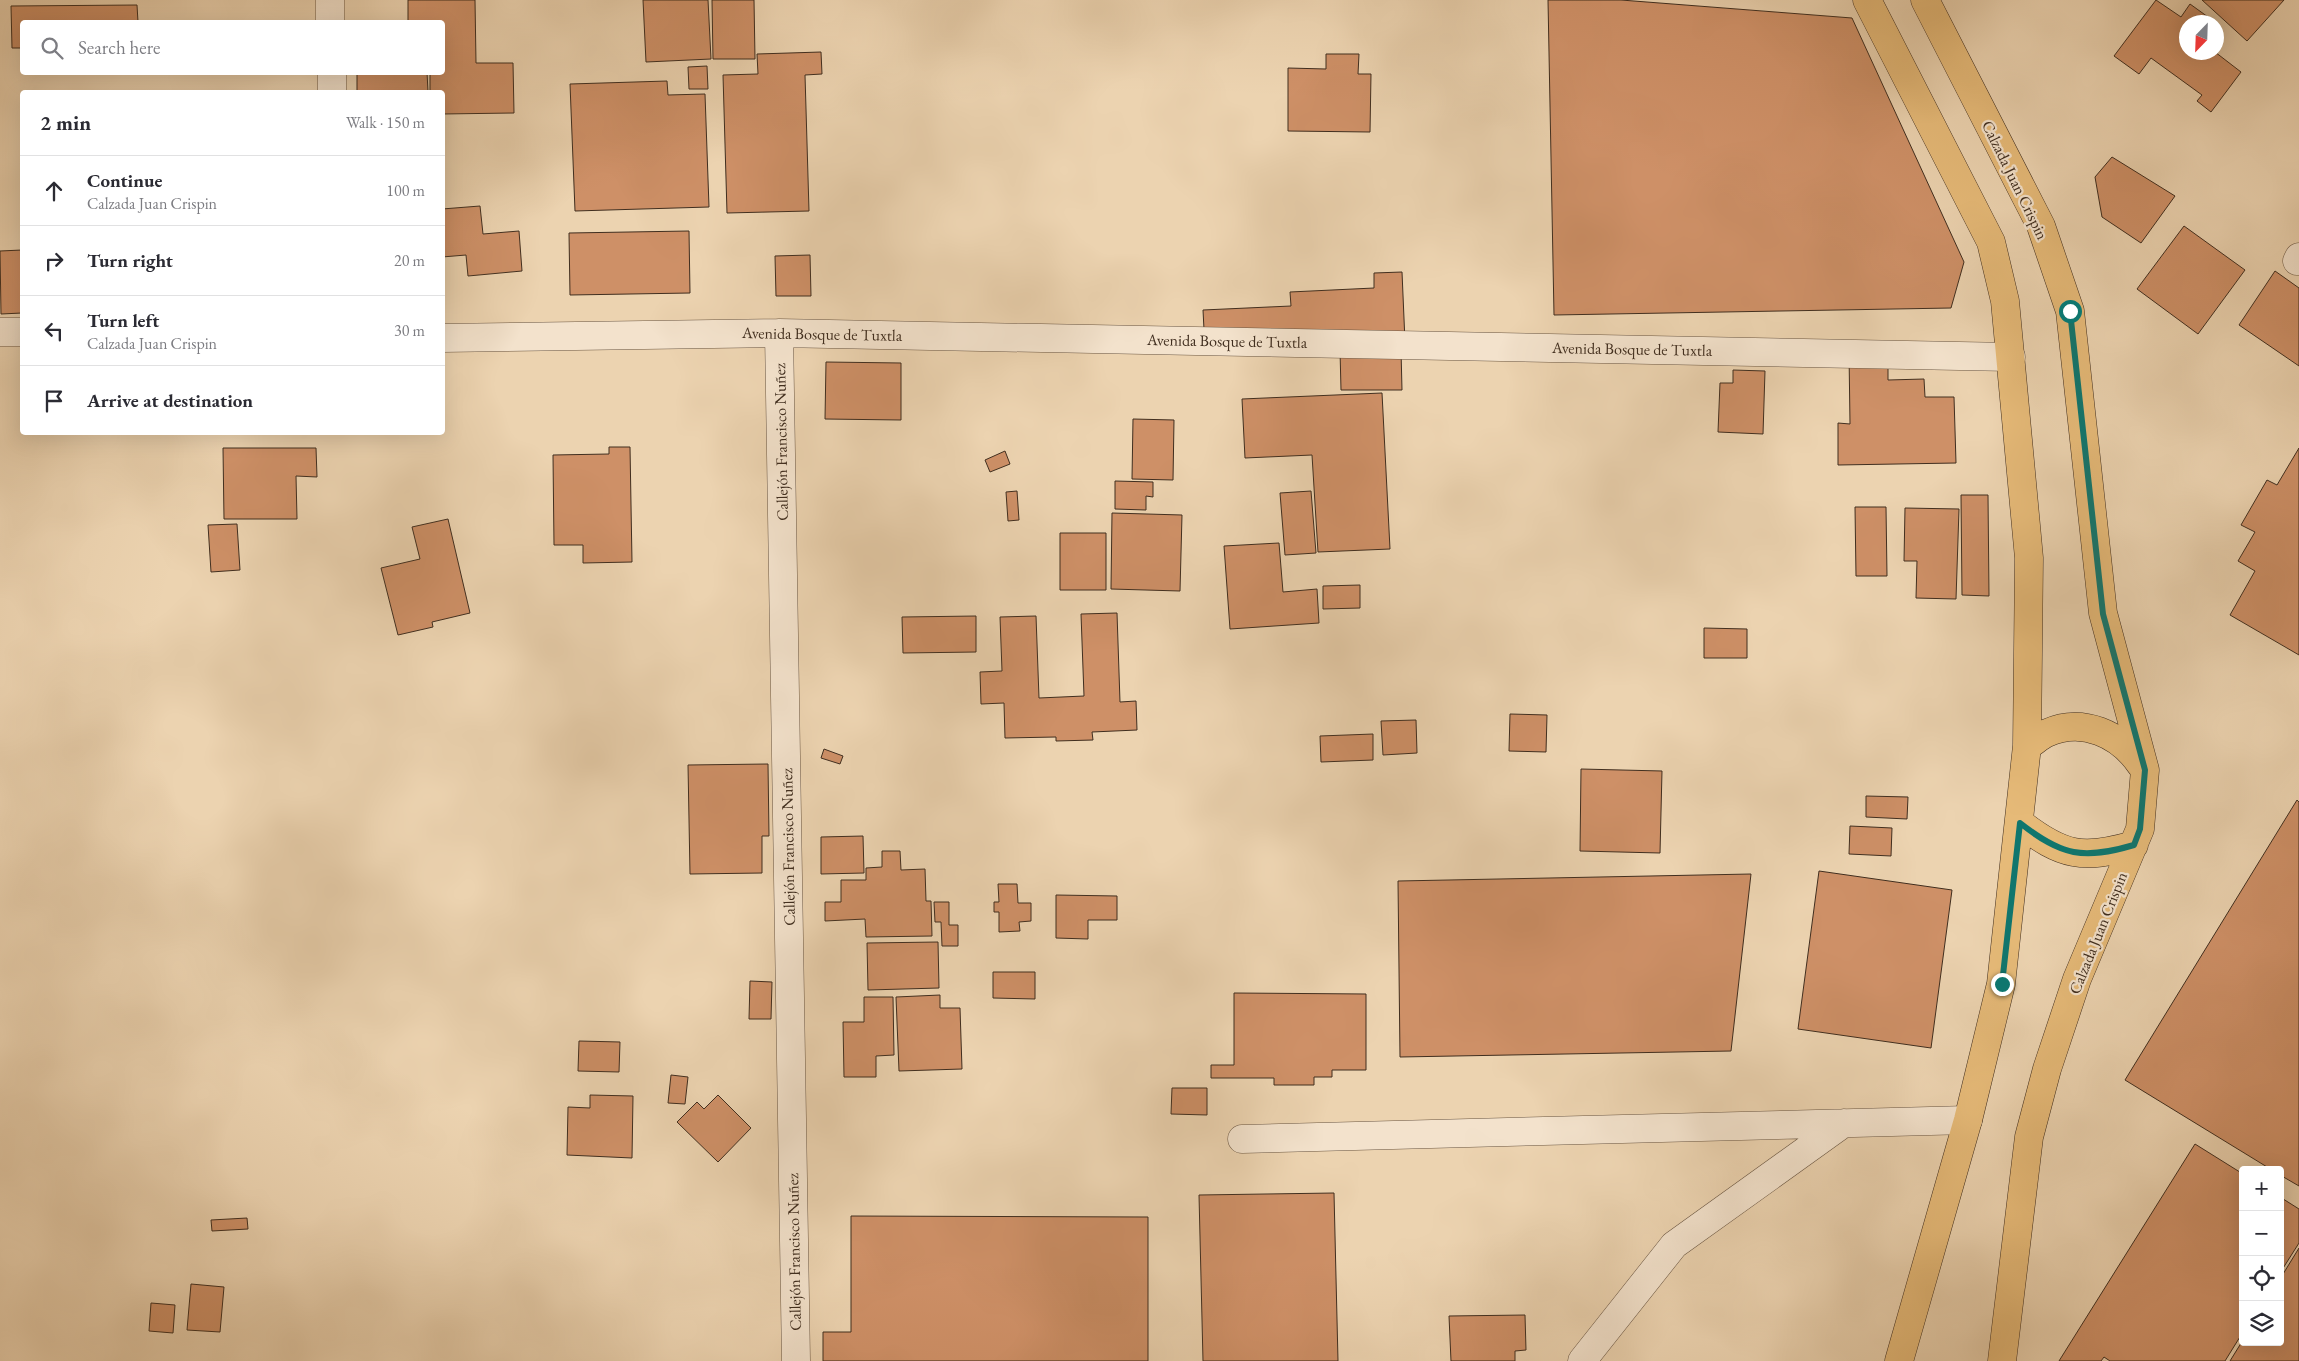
<!DOCTYPE html>
<meta charset="utf-8">
<style>
body{margin:0;font-family:"EB Garamond",serif;background:#f7f7f7;color:#2b2b33}
.controls{position:absolute;right:15px;bottom:15px;display:grid;overflow:hidden;border-radius:5px;box-shadow:0 5px 20px #0002}
.controls button{width:45px;height:45px;display:grid;place-items:center;padding:0;border:0;border-bottom:1px solid #e1e1e2;background:#fff;color:#2b2b33;font:25px sans-serif}
.compass{position:absolute;left:2179px;top:15px;width:45px;height:45px;border-radius:50%;background:#fff;box-shadow:0 5px 20px #0002;rotate:203deg}
.stop{position:absolute;width:15px;height:15px;margin:-11px;border:4px solid #0f766e;border-radius:50%;background:#fff}
.stop.end{background:#0f766e;border-color:#fff;box-shadow:0 1px 5px #0008}
.list{margin:0;padding:0;list-style:none}
h2{display:flex;justify-content:space-between;align-items:center;height:65px;margin:0;padding:0 20px;font-size:21px}
h2 small{font-size:16px;font-weight:400;color:#7c7c81}
.list li{display:grid;grid-template-columns:32px 1fr auto;gap:15px;align-items:center;box-sizing:border-box;height:70px;padding:0 20px;border-top:1px solid #e1e1e2}
.list b{display:block;font-size:19px;white-space:nowrap}
.list p{margin:0;font-size:16px;white-space:nowrap;color:#7c7c81}
.list em{font-size:16px;font-style:normal;color:#7c7c81}
.icon{flex:none;width:28px;height:28px;fill:none;stroke:currentColor;stroke-width:2;stroke-linecap:round;stroke-linejoin:round}
.map{position:relative;flex:none;width:2299px;height:1361px;overflow:hidden}
.search{position:absolute;background:#fff;box-shadow:0 5px 20px #0002;left:20px;top:20px;width:425px;height:55px;display:flex;align-items:center;gap:12px;box-sizing:border-box;padding:0 18px;border-radius:5px;color:#7c7c81;font-size:19px}
.panel{position:absolute;background:#fff;box-shadow:0 5px 20px #0002;left:20px;top:90px;width:425px;height:345px;border-radius:5px}
.map>svg:first-child{display:block}
.building{fill:#ce9067;stroke:#402e1f}
.lines{fill:none;stroke-linecap:round;stroke-linejoin:round}
.minor-casing{stroke:#6b5743;stroke-width:29}
.major-casing{stroke:#402e1f;stroke-width:29}
.minor{stroke:#f3e2cc;stroke-width:28}
.major{stroke:#e6ba78;stroke-width:28}
.route{stroke:#0f766e;stroke-width:6}
.labels{text-anchor:middle;dominant-baseline:central;stroke-width:4.5;stroke-linejoin:round;paint-order:stroke}
.street-label{font-size:16px;fill:#402e1f;stroke:#f3e2cc}
</style>
<div class="map">
<svg width="2299" height="1361" viewBox="0 0 2299 1361">
<rect width="100%" height="100%" fill="#ecd3b0"/>
<filter id="stains"><feTurbulence type="fractalNoise" baseFrequency=".004" numOctaves="4"/><feColorMatrix values="0 0 0 0 .2 0 0 0 0 .09 0 0 0 0 .02 0 0 0 .5 -.17"/></filter>
<radialGradient id="worn" r=".72"><stop offset=".6" stop-color="#630" stop-opacity="0"/><stop offset="1" stop-color="#630" stop-opacity=".3"/></radialGradient>
<!-- building -->
<path class="building" d="M408,0h67l1,63h37l1,50 -72,1v-22h-12v-20h12v-50h-34z
M643,0h65l3,59 -65,3z
M712,0h42l1,59h-42z
M1548,0h73l231,18 112,244 -13,46 -397,7z
M2156,0l25,17 9,-13 25,18h-29v30h29l26,20 -30,40 -14,-11 5,-6 -51,-37 -12,16 -25,-18z
M2202,0h82l-37,41z
M137,5l1,17h-116v26h-10l-1,-42z
M821,52l1,22 -17,1 4,136 -82,2 -4,-138 35,-1 -1,-20z
M1326,54h33l-1,20h13l-1,58 -82,-1v-63l38,1z
M707,66l1,23h-19l-1,-22z
M357,72h70l1,20h-71z
M667,81l1,14 37,-1 4,113 -134,4 -5,-127z
M2112,157l63,39 -34,47 -39,-26 -7,-40z
M480,206l3,28 36,-3 3,40 -54,5 -2,-21 -24,2v-48z
M2184,226l61,44 -47,64 -61,-45z
M689,231l1,62 -120,2 -1,-62z
M22,250v63l-21,1 -1,-63z
M810,255l1,41h-35l-1,-40z
M2275,271l24,17v78l-60,-41z
M1402,272l3,70 -200,7 -2,-39 88,-4 -1,-14 84,-4v-15z
M1340,350h61l1,40h-61z
M1888,351v29l36,-1 1,18h29l2,66 -118,2v-42l12,1 -1,-72z
M826,362l75,1v57l-76,-1z
M1733,370l32,1 -2,63 -45,-2 2,-49h13z
M1382,393l8,156 -72,3 -6,-97 -67,3 -3,-59z
M1133,419l41,1 -1,60 -41,-1z
M609,447h21l2,115 -49,1v-18h-29l-1,-90 56,-1z
M223,448h93l1,29 -21,-1 1,43h-73z
M2299,448v207l-69,-40 25,-44 -17,-10 17,-29 -14,-7 26,-45 10,5z
M1005,451l5,13 -20,8 -5,-12z
M1115,481l38,1v15l-7,-1v14l-31,-1z
M1017,491l2,29 -11,1 -2,-29z
M1311,491l5,62 -31,2 -5,-62z
M1961,495h27l1,101 -27,-1z
M1855,507h31l1,69h-31z
M1905,508l54,1 -3,90 -40,-1 1,-37h-13z
M1112,513l70,2 -2,76 -69,-2z
M448,519l22,94 -38,9 1,5 -35,8 -17,-67 39,-9 -8,-32z
M237,524l3,46 -29,2 -3,-47z
M1060,533h46v57h-46z
M1279,543l4,49 34,-3 2,34 -89,6 -6,-83z
M1360,585v23l-37,1v-23z
M1117,613l3,89 16,-1 1,29 -45,2 1,8 -37,1v-4l-51,1 -1,-35 -23,1 -1,-32 22,-1 -2,-54 36,-1 3,82 45,-2 -3,-82z
M976,616v36l-73,1 -1,-36z
M1704,628l43,1v29h-43z
M1510,714l37,1 -1,37 -37,-1z
M1416,720l1,33 -34,2 -2,-34z
M1373,734v26l-52,2 -1,-26z
M824,749l19,7 -3,8 -19,-6z
M768,764l1,72h-7v37l-72,1 -2,-109z
M1581,769l81,2 -2,82 -80,-2z
M1866,796l42,1 -1,22 -41,-2z
M2297,800l2,2v384l-19,-11v-5h-8l-147,-90z
M1850,826l42,2 -1,28 -42,-2z
M863,836l1,37 -43,1v-37z
M882,851h18l1,19 24,-1 1,32h5l1,35 -66,1 -1,-18 -40,2v-19h16v-22h25v-12l16,-1z
M1819,871l133,19 -21,158 -133,-19z
M1751,874l-20,177 -331,6 -2,-176z
M998,884h19l1,19h13v18l-12,1 1,9 -21,1v-20h-5v-10h5z
M1056,895l61,1v24h-29v19l-32,-1z
M934,902h15v23h9v21h-16l-1,-24h-6z
M938,942l1,46 -71,2 -1,-47z
M993,972h42v27l-42,-1z
M750,981l22,1 -1,37h-22z
M1234,993l132,1v76h-34v7h-18v8h-40v-7h-63v-13h23z
M940,995v13h20l2,61 -63,2 -3,-74z
M864,997h29l1,58 -18,1v21h-32l-1,-55h21z
M579,1041l41,1 -1,30 -41,-1z
M671,1075l17,2 -3,27 -17,-1z
M1172,1088h35v27l-36,-1z
M590,1095l43,1 -1,62 -65,-3 1,-48 22,1z
M718,1095l33,33 -33,34 -41,-40 20,-20 7,7z
M2195,1144l48,30v158l-18,29h-115l-6,-4 -3,4h-42z
M1334,1193l4,168h-135l-4,-166z
M2280,1197l19,12v34l-19,30z
M851,1216l297,1v144h-325v-29h28z
M247,1218l1,11 -36,2 -1,-11z
M2299,1248v113h-69l13,-21v2h37v-63z
M191,1284l33,3 -4,45 -33,-2z
M151,1303l24,2 -2,28 -24,-2z
M1525,1315l1,35 -11,1v10h-64l-2,-45z"/>
<g class="lines">
<defs>
<path id="minor" d="M330,0v22
M332,72v20
M2297,261l2,-4
M0,332h22
M779,333l17,1028
M442,338l337,-5 1232,24
M1242,1139l726,-19
M1582,1361l92,-116 170,-122"/>
<path id="major" d="M1867,0l124,242 14,59 24,257 -2,188 -26,238 -33,136 -69,241
M1925,0l116,226 29,85 33,302 42,157 -5,59 -63,150 -30,90 -18,68 -27,224
M2027,746c7,-4 13,-10 20,-13 36,-16 73,1 94,32
M2020,823c42,33 63,37 114,22"/>
</defs>
<!-- minor casing -->
<use href="#minor" class="minor-casing"/>
<!-- major casing -->
<use href="#major" class="major-casing"/>
<!-- minor -->
<use href="#minor" class="minor"/>
<!-- major -->
<use href="#major" class="major"/>
</g>
<g class="lines">
<!-- route -->
<path class="route" d="M2002,984l18,-161c42,33 63,37 114,22l6,-16 5,-59 -42,-156 -33,-303"/>
</g>
<g class="labels">
<!-- street labels -->
<g class="street-label">
<text transform="translate(2015 180) rotate(64)">Calzada Juan Crispin</text>
<text transform="translate(822 334) rotate(1)">Avenida Bosque de Tuxtla</text>
<text transform="translate(1227 341) rotate(1)">Avenida Bosque de Tuxtla</text>
<text transform="translate(1632 349) rotate(1)">Avenida Bosque de Tuxtla</text>
<text transform="translate(781 442) rotate(-91)">Callejón Francisco Nuñez</text>
<text transform="translate(788 847) rotate(-91)">Callejón Francisco Nuñez</text>
<text transform="translate(2098 933) rotate(-68)">Calzada Juan Crispin</text>
<text transform="translate(794 1252) rotate(-91)">Callejón Francisco Nuñez</text>
</g>
</g>
<rect width="100%" height="100%" filter="url(#stains)"/>
<rect width="100%" height="100%" fill="url(#worn)"/>
</svg>
<div class="controls">
<button>+</button>
<button>−</button>
<button><svg class="icon" aria-label="locate" viewBox="0 0 24 24"><circle cx="12" cy="12" r="6"/><path d="M12 2v4M12 18v4M2 12h4M18 12h4"/></svg></button>
<button><svg class="icon" aria-label="layers" viewBox="0 0 24 24"><path d="M12 4l9 5-9 5-9-5zM3 14l9 5 9-5"/></svg></button>
</div>
<svg class="compass" viewBox="-18 -18 36 36"><path d="M0-13l5 13h-10z" fill="#e53935"/><path d="M0 13l5-13h-10z" fill="#7c7c81"/></svg>
<div class="stop" style="left:2070px;top:311px"></div>
<div class="stop end" style="left:2002px;top:984px"></div>
<div class="search"><svg class="icon" aria-label="search" viewBox="0 0 24 24"><circle cx="10" cy="10" r="6"/><path d="M15 15l6 6"/></svg>Search here</div>
<section class="panel">
<h2>2 min<small>Walk · 150 m</small></h2>
<ul class="list">
<li><svg class="icon" aria-label="ahead" viewBox="0 0 24 24"><path d="M12 20V5M6 11l6-6 6 6"/></svg><div><b>Continue</b><p>Calzada Juan Crispin</p></div><em>100 m</em></li>
<li><svg class="icon" aria-label="right" viewBox="0 0 24 24"><path d="M7 20v-9h11M14 6l5 5-5 5"/></svg><div><b>Turn right</b></div><em>20 m</em></li>
<li><svg class="icon" aria-label="left" viewBox="0 0 24 24"><path d="M17 20v-9H6M10 6l-5 5 5 5"/></svg><div><b>Turn left</b><p>Calzada Juan Crispin</p></div><em>30 m</em></li>
<li><svg class="icon" aria-label="arrive" viewBox="0 0 24 24"><path d="M6 21V4h12l-3 4 3 4H6"/></svg><div><b>Arrive at destination</b></div></li>
</ul>
</section>
</div>
